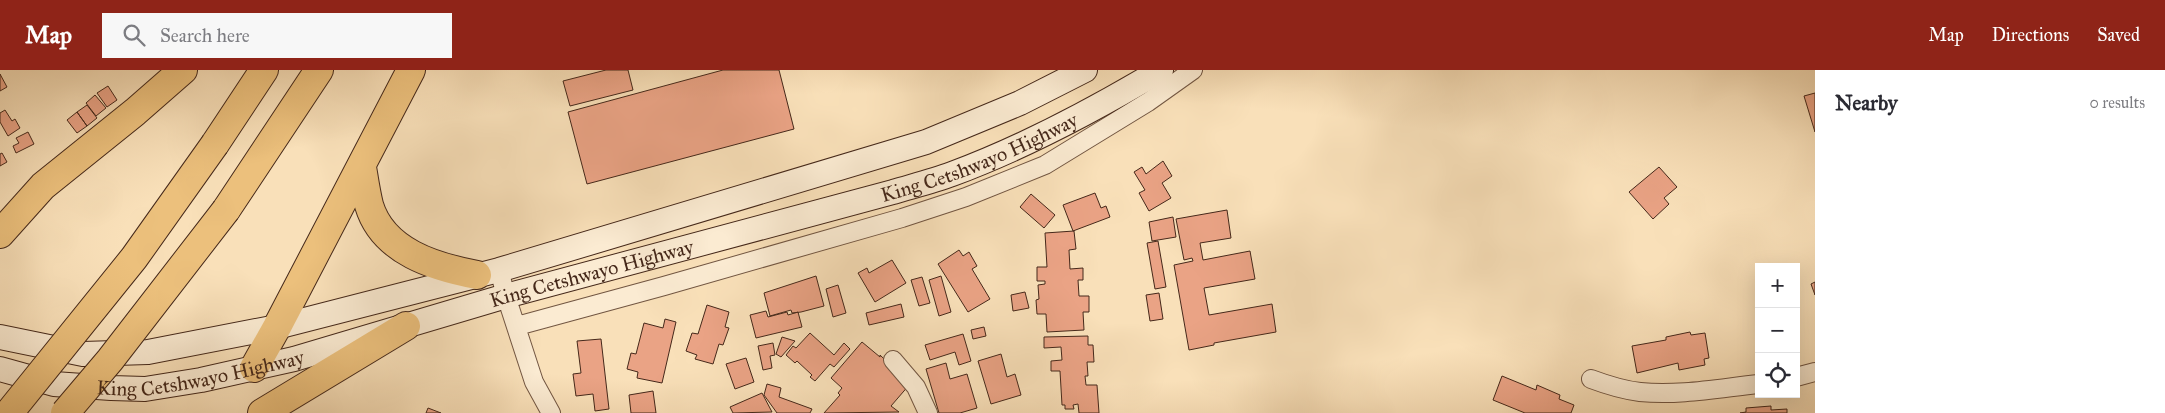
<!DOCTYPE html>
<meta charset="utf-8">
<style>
body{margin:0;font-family:"IM FELL Great Primer",serif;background:#f7f7f7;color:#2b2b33}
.controls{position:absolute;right:15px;bottom:15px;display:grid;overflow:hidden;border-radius:0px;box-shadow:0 5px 20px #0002}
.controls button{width:45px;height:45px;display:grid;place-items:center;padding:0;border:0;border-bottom:1px solid #e1e1e2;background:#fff;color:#2b2b33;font:25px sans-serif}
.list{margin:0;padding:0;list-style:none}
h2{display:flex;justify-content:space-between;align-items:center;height:65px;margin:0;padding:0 20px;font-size:21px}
h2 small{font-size:16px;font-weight:400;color:#7c7c81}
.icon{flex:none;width:28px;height:28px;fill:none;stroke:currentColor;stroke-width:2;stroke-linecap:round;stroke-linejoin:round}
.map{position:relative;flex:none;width:1815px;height:343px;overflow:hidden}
header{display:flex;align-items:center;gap:30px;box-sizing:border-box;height:70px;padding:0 25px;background:#8f2418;color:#fff}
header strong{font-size:24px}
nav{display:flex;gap:28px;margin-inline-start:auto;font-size:18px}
.search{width:350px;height:45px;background:#f7f7f7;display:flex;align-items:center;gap:12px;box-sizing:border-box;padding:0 18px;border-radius:0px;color:#7c7c81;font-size:19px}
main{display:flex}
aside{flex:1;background:#fff}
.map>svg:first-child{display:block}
.building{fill:#eaa385;stroke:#45281a}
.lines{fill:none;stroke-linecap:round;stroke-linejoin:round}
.minor-casing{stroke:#725642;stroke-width:20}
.secondary-casing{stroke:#45281a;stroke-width:26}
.motorway-casing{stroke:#45281a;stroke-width:30}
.minor{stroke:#fbebd2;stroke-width:18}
.secondary{stroke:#fbebd2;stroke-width:24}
.motorway{stroke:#ecc07c;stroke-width:28}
.motorway-bridge-casing{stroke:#45281a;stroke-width:30;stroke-linecap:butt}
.motorway-bridge{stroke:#ecc07c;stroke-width:28}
.labels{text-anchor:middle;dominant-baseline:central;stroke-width:4;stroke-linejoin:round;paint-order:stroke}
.street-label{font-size:20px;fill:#45281a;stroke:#fbebd2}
</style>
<header>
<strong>Map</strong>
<div class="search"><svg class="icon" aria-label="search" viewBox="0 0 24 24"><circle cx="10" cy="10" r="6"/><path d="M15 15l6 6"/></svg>Search here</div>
<nav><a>Map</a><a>Directions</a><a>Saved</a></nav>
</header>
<main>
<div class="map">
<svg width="1815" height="343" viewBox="0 0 1815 343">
<rect width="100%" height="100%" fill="#f9e0b9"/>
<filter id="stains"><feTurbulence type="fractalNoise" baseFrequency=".004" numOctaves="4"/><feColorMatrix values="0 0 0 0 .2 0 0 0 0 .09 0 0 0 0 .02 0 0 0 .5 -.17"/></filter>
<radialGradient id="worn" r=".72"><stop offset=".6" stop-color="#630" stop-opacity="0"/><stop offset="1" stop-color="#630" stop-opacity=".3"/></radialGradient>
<!-- building -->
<path class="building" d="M606,0h22l5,20 -63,16 -7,-25z
M723,0h56l15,59 -207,55 -19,-72z
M0,4l7,13 -7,4z
M108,16l9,14 -10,7 -10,-14z
M1815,23v39l-11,-36z
M95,25l11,13 -10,8 -10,-13z
M87,35l10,13 -10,8 -10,-14z
M5,40l7,11 3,-2 5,9 -12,8 -8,-14v-9z
M77,42l10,14 -10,7 -10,-13z
M28,62l6,12 -18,9 -3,-7 6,-3 -3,-5z
M2,83l5,9 -7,4v-12z
M1163,91l9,15 -10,7 9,15 -22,13 -10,-18 6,-3 -11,-18 8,-5 4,7z
M1659,97l18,20 -13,11 5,6 -16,15 -24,-27z
M1095,123l6,15 5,-2 4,11 -37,14 -10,-26z
M1031,124l24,21 -11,13 -24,-21z
M1227,140l4,28 -31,5 3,17 47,-9 5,28 -51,9 5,27 63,-11 4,28 -62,11v2l-25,5 -15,-85 19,-4 -1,-3 -8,2 -8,-41z
M1173,147l3,20 -24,4 -3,-19z
M1074,161l2,18 -7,1 1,19 13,-1v12h-5l1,16h10v16h-6l1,18 -37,2 -1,-18h-9l-1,-14 3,-1 -1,-14 7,-1v-3h-8v-14h10l-2,-34z
M1158,171l8,46 -11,2 -8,-46z
M959,180l4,6 6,-4 8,14 -5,3 18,30 -22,13 -30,-48z
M892,190l14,23 -31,19 -17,-29 9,-5 2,5z
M816,206l8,30 -23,6 -9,1 -1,-3 -21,6 -6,-23z
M941,206l10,36 -12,4 -10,-36z
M922,207l8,26 -11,3 -8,-26z
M1815,212v13l-4,-11z
M838,215l8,28 -13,4 -7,-28z
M1025,222l4,16 -16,3 -2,-16z
M1159,223l4,26 -13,2 -4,-26z
M901,234l3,13 -35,8 -3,-12z
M707,235l22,7 -4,15 4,1 -6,17 -4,-1 -6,20 -18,-5 2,-4 -11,-4 6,-18 6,1z
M766,241l2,6 19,-5 1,3 10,-3 4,15 -46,11 -6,-23z
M665,249l11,3 -14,61 -25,-5 1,-6 -11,-3 4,-16 5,1 8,-31 19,5z
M984,257l2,9 -13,3 -2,-9z
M1690,262l1,3 14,-2 4,25 -5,1 1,6 -26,5 -1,-7 -41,10 -5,-27 34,-6v-3z
M810,263l24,22 10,-12 6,6 -16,18 -4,-3 -15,17 -5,-4 2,-2 -15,-14 -2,2 -9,-8 7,-9 3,2z
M963,264l8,27 -12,4 -4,-13 -25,8 -5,-15z
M1088,266v9h5l1,17h-7l1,14h-3l1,9h11l2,28h-20l-1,-9 -5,1 1,4h-9v-4h-3l-2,-34h-9v-10l11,-1 -1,-13 -17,1v-11z
M782,267l13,4 -14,16 -5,-3z
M601,269l8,70 -14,2 -2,-17 -17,2 -3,-22 8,-1 -4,-32z
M862,272l18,15v-2l30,29 -19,22 8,6 -75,1 16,-18 -2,-2 4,-5 -11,-10z
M773,273l2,12 -5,1 2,12 -9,2 -5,-24z
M1001,284l6,23 8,-3 6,21 -30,9 -13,-43z
M746,288l8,24 -19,7 -9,-25z
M946,293l4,16 17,-5 10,34 -17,5h-21l-13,-44z
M1502,306l34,14 1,-5 23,10 -1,4 15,6 -3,8h-46l-32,-13z
M767,314l14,4 -2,9 33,12 -2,4h-33l-13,-18z
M653,321l3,22h-25l-2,-18z
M762,323l10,19 -39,1 -3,-6z
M1771,336v4l16,-1v4h-47l6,-1v-4z
M428,338l13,5h-15z"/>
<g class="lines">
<defs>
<path id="minor" d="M499,200l7,26 28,86 17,31
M517,256l147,-40 238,-68 64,-21 79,-32 103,-63 45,-32
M893,290l23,27 12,26
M1796,307l19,-5
M1591,309c16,6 32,11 49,13 39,4 80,-4 119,-8"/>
<g id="secondary">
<path d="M0,267l83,17 65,-2 129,-25 222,-57 427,-128 94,-39 65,-33"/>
<path id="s1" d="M0,299l54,15 57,4 34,1 56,-9 93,-21 212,-63 387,-104c20,-6 40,-11 59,-18 73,-27 142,-64 209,-104"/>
</g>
<path id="motorway" d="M215,74l49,-74
M362,97c2,12 4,26 7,38 14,47 66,62 108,70
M226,140l93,-140
M0,164l43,-48 92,-74 48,-42
M254,298l23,-41 134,-257
M262,343l144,-87"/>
</defs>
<!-- minor casing -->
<use href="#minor" class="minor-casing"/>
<!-- secondary casing -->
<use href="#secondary" class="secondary-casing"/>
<!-- motorway casing -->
<use href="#motorway" class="motorway-casing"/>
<!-- minor -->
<use href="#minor" class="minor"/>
<!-- secondary -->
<use href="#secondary" class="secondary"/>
<!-- motorway -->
<use href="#motorway" class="motorway"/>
<defs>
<path id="motorway-bridge" d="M9,343l125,-155 81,-114
M65,343l45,-53 116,-150"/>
</defs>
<!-- motorway-bridge casing -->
<use href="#motorway-bridge" class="motorway-bridge-casing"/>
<!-- motorway-bridge -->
<use href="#motorway-bridge" class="motorway-bridge"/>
</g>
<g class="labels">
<!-- street labels -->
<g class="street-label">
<text stroke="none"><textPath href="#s1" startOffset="1014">King Cetshwayo Highway</textPath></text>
<text stroke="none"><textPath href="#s1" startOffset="609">King Cetshwayo Highway</textPath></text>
<text stroke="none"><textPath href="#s1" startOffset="204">King Cetshwayo Highway</textPath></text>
</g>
</g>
<rect width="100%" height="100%" filter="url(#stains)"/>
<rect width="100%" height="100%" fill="url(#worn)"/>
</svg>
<div class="controls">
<button>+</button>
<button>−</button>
<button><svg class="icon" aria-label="locate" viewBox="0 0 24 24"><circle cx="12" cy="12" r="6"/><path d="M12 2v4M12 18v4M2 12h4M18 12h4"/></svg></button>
</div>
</div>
<aside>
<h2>Nearby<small>0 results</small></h2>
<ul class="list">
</ul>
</aside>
</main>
